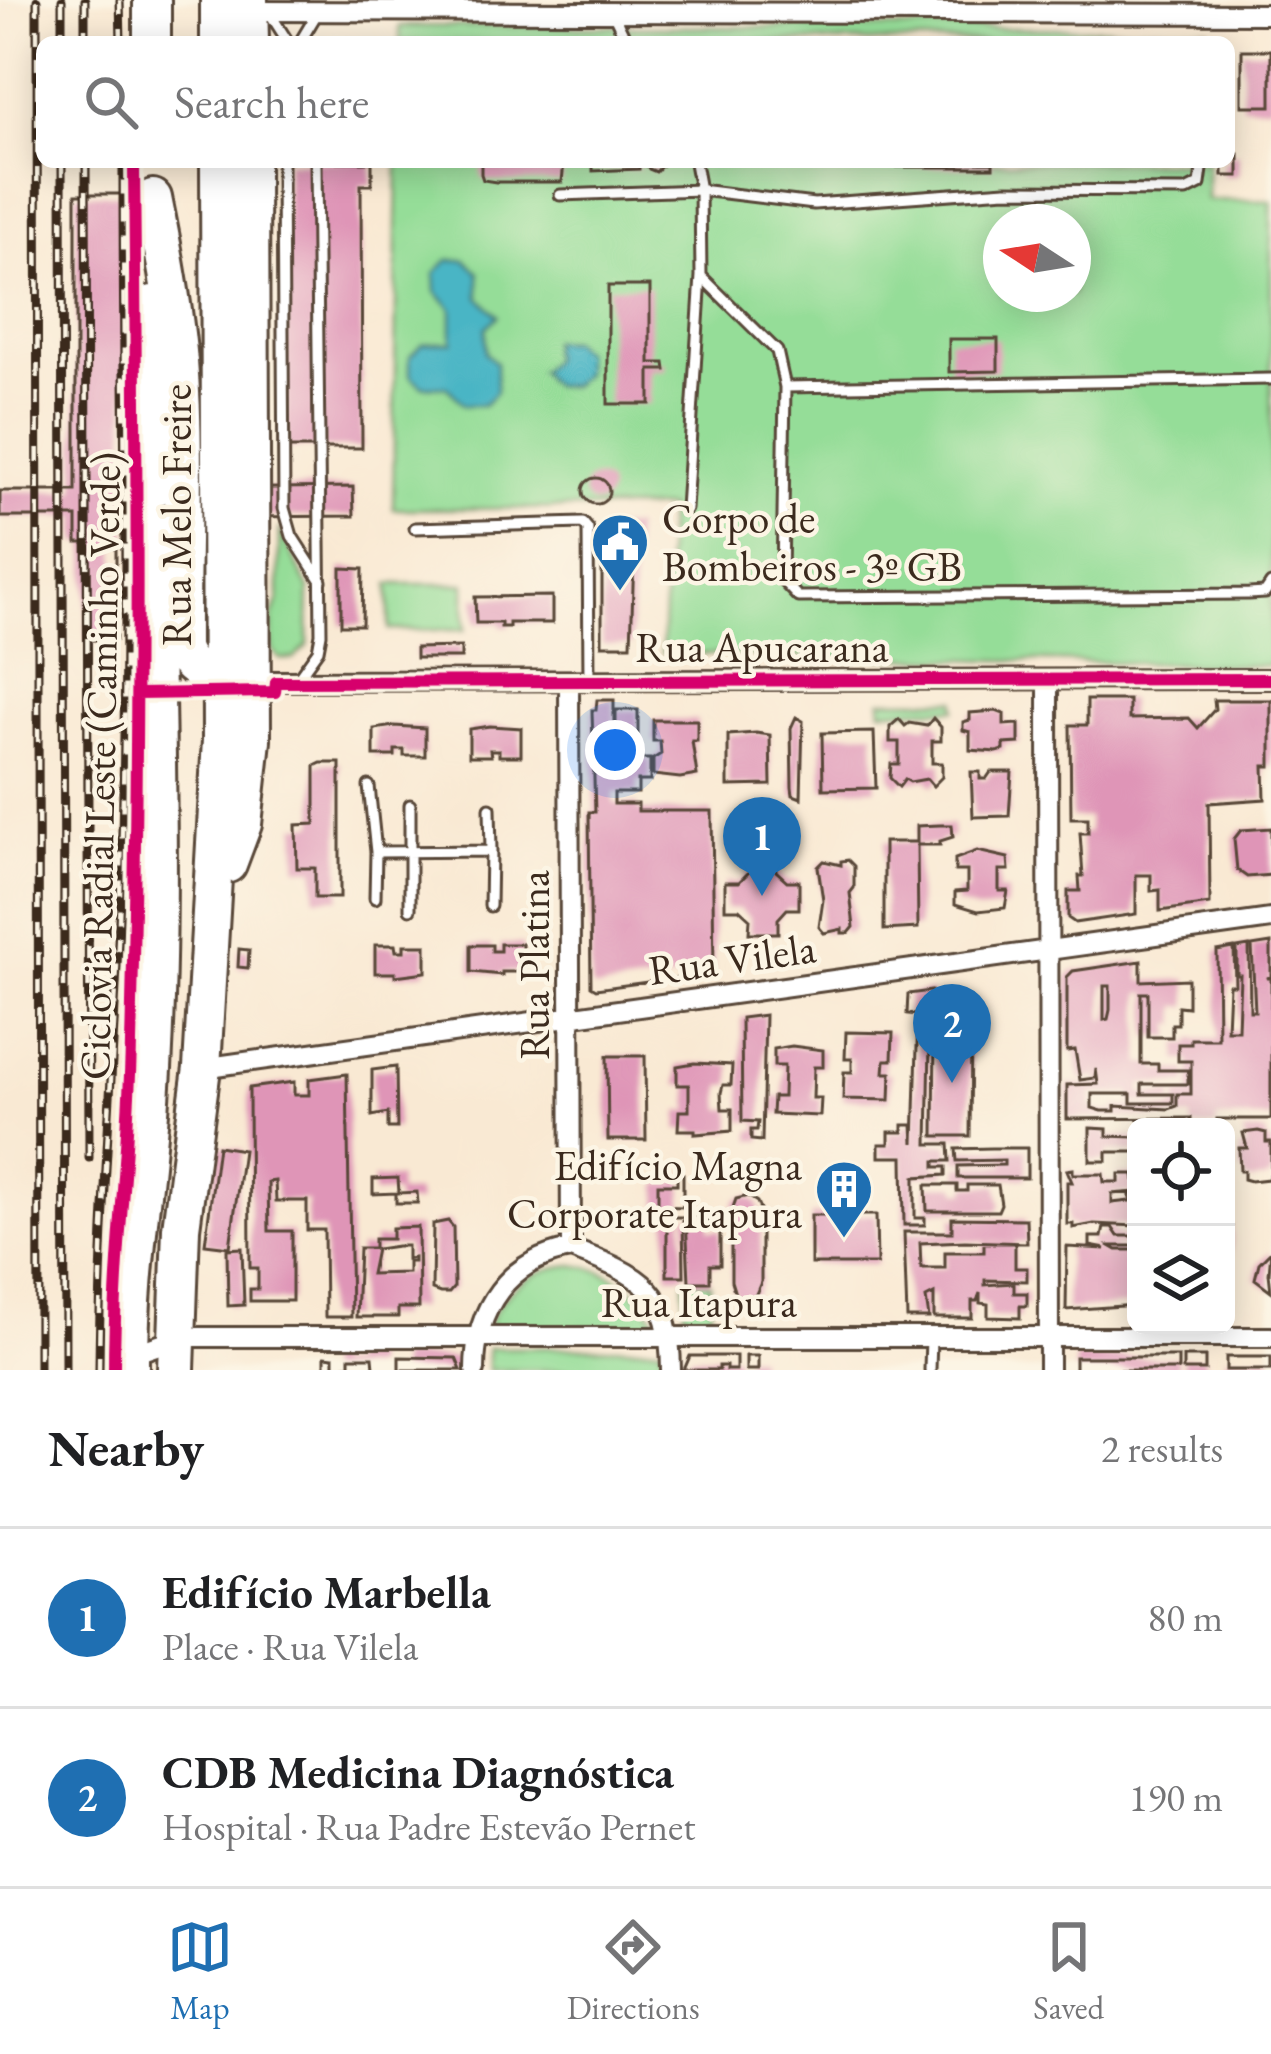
<!DOCTYPE html>
<meta charset="utf-8">
<style>
body{margin:0;font-family:"EB Garamond",serif;background:#f2f2f2;color:#202124}
.controls{position:absolute;right:36px;bottom:36px;display:grid;overflow:hidden;border-radius:18px;box-shadow:0 6px 30px #0003}
.controls button{width:108px;height:108px;display:grid;place-items:center;padding:0;border:0;border-bottom:3px solid #e0e0e0;background:#fff;color:#202124;font:60px sans-serif}
.compass{position:absolute;left:983px;top:204px;width:108px;height:108px;border-radius:50%;background:#fff;box-shadow:0 6px 30px #0003;rotate:282deg}
.you{position:absolute;left:615px;top:750px;width:42px;height:42px;margin:-30px;border:9px solid #fff;border-radius:50%;background:#1a73e8;box-shadow:0 0 0 18px #1a73e833}
.badge{display:grid;place-items:center;width:78px;height:78px;border-radius:50%;background:#1f6fb2;color:#fff;font-size:39px;font-weight:700}
.pin{position:absolute;translate:-50% -99px;filter:drop-shadow(0 3px 6px #0008)}
.pin::after{content:'';position:absolute;top:63px;width:42px;height:36px;background:inherit;clip-path:polygon(0 0,100% 0,50% 100%)}
.list{margin:0;padding:0;list-style:none}
h2{display:flex;justify-content:space-between;align-items:center;height:156px;margin:0;padding:0 48px;font-size:51px}
h2 small{font-size:39px;font-weight:400;color:#757577}
.list li{display:grid;grid-template-columns:78px 1fr auto;gap:36px;align-items:center;box-sizing:border-box;height:180px;padding:0 48px;border-top:3px solid #e0e0e0}
.list b{display:block;font-size:45px;white-space:nowrap}
.list p{margin:0;font-size:39px;white-space:nowrap;color:#757577}
.list em{font-size:39px;font-style:normal;color:#757577}
.icon{flex:none;width:66px;height:66px;fill:none;stroke:currentColor;stroke-width:2;stroke-linecap:round;stroke-linejoin:round}
.map{position:relative;flex:none;width:1271px;height:1370px;overflow:hidden}
.search{position:absolute;background:#fff;box-shadow:0 6px 30px #0003;left:36px;right:36px;top:36px;height:132px;display:flex;align-items:center;gap:30px;box-sizing:border-box;padding:0 42px;border-radius:18px;color:#757577;font-size:45px}
.sheet{height:516px;background:#fff}
nav{display:flex;justify-content:space-around;align-items:center;box-sizing:border-box;height:168px;border-top:3px solid #e0e0e0;background:#fff;font-size:33px;color:#757577}
nav a{display:grid;justify-items:center;gap:6px}
nav .on{color:#1f6fb2}
.map>svg:first-child{display:block}
.green{fill:#95dd98;stroke:#68845b;stroke-width:3;fill-rule:evenodd}
.water{fill:#49b5c5;stroke:#427072;stroke-width:3}
.building{fill:#df95b7;fill-rule:evenodd}
.lines{fill:none;stroke-linecap:round;stroke-linejoin:round}
.lane-casing{stroke:#584739;stroke-width:15}
.street-casing{stroke:#584739;stroke-width:24}
.highway-casing{stroke:#584739;stroke-width:42}
.lane{stroke:#fff;stroke-width:9}
.street{stroke:#fff;stroke-width:18}
.highway{stroke:#fff;stroke-width:36}
.rail-casing{stroke:#3b2a1e;stroke-width:9}
.rail{stroke:#fcf5e5;stroke-width:4.5;stroke-dasharray:14;stroke-linecap:butt}
.cycleway-casing{stroke:#fcf5e5;stroke-width:20}
.cycleway{stroke:#d6006c;stroke-width:12}
.labels{text-anchor:middle;dominant-baseline:central;stroke-width:9;stroke-linejoin:round;paint-order:stroke}
.street-label{font-size:42px;fill:#3b2a1e;stroke:#fcf5e5}
.poi-label{font-size:42px;fill:#3b2a1e;stroke:#fcf5e5;text-anchor:start}
</style>
<div class="map">
<svg width="1271" height="1370" viewBox="0 0 1271 1370">
<rect width="100%" height="100%" fill="#fcf5e5"/>
<filter id="ink" filterUnits="userSpaceOnUse"><feTurbulence type="fractalNoise" baseFrequency=".00833" numOctaves="2"/><feDisplacementMap in="SourceGraphic" scale="24" xChannelSelector="R" yChannelSelector="G"/><feConvolveMatrix kernelMatrix="1 2 1 2 8 2 1 2 1" color-interpolation-filters="sRGB"/></filter>
<filter id="wash" filterUnits="userSpaceOnUse"><feTurbulence type="fractalNoise" baseFrequency=".004" numOctaves="4" result="noise"/><feDisplacementMap in="SourceGraphic" scale="48" xChannelSelector="R" yChannelSelector="G"/><feGaussianBlur stdDeviation="2.7" result="paint"/><feColorMatrix in="noise" values="0 0 0 0 0 0 0 0 0 0 0 0 0 0 0 0 0 1.4 0 .05"/><feComposite in="paint" operator="in"/></filter>
<g filter="url(#wash)">
<rect width="100%" height="100%" fill="#f9e9d3"/>
<!-- green -->
<path class="green" d="M400,26l808,3v13h-808z
M398,162h809v38l64,1v465l-609,-13 6,-145 -275,1zM1001,222h72v72h-72z
M279,528l30,61 -1,56 -14,14h-14l-8,-9v-31l7,-21z
M389,584h76v46h-76z
M881,700h74v9l-74,1z
M573,1265c41,5 68,25 86,62l-171,1c12,-39 46,-60 85,-63z
M684,1282h26l1,36h-20l-7,-4z
M662,1347v23h-174v-22z"/>
<!-- water -->
<path class="water" d="M448,260h17l14,13v24l19,19 -12,12v25l10,10v29l-12,13h-20l-17,-18 -25,-1 -12,-11v-19l12,-12 30,-2v-34l-16,-16 -1,-19z
M551,341h20l13,13v19l-13,13h-18l-14,-14 12,-12z"/>
<g id="blocks">
<!-- building -->
<path class="building" d="M1242,50h29v56h-29z
M1229,154h10v22h-16v-14h6z
M286,162h86v23h-11l1,263h-75z
M564,162l-2,20h-66l-13,-2 -2,-6v-11l6,-1z
M593,162h46v7l-46,2z
M645,162h20l-9,10 -7,-3z
M874,162h119v5h-119z
M76,194h49l1,296 227,-3 1,29 -228,2v25h-10v97h-30v-97h-9v-26h-77v-26h76z
M608,286h42v77h15l1,7h-16v34h-42z
M949,339h49v32l-49,1z
M583 491a13 13 0 1 1 26 0a13 13 0 1 1-26 0Z
M602,527h33l-4,118h-29z
M341,568l22,1 -1,56h-21z
M552,596v27h-43v4h-8v-4h-25l-1,-26z
M461,647v11h-45v-10z
M597,700h17v51h24v8h12v22h-12v12h-24v11h24v7h74l2,162 -118,16 -5,-3 -2,-174h6l-3,-102h4z
M1087,700h42v19l60,-1 9,10 17,-19 -1,-9h57v66h-7l1,33 -56,4 1,101 -50,7v-21l-9,1v-16h-15v39l-61,9 -7,-5v-27h12l-1,-15h4l-3,-43h8v-15h-17l-1,-93h17z
M616,710h22v39h-22z
M996,711l8,3v11l15,-1v19l-15,1v6l-7,2 -27,-2v-18l-7,-2v-8l7,-2v-7z
M796,717l7,4 -2,77 -8,-3 -1,-8 -1,-59z
M933,718l8,9v14h-9v22h10v14l-9,9 -6,-7 -17,3 -5,-3 -6,8 -9,-9 1,-14h8v-22h-9v-15l9,-8 6,7 4,-3 18,3z
M653,720h44v21h-5l5,34 -17,3 -27,-3v-16l8,-5 -1,-13h-7z
M394,726l31,2v28h-21v-6h-9v6h-21v-27z
M490,726l31,2v28h-22v-6h-9l1,6h-22v-27z
M874,732l2,56 -53,1 -1,-56z
M756,733l14,2 1,50 -43,1v-51z
M321,763h19v135h-25v-30h-18l-1,-43 19,-1v-58z
M971,772h9v7h6l5,-7h21l-3,44 -36,1z
M940,825h12l1,12 -13,4v4h-23l1,83 -34,2v-88h33v-16z
M1271,828v47l-24,2 -10,-7 -3,-31 7,-9z
M977,851l31,7 1,12h-10v21h9l-3,17 -27,3 -23,-7v-12l12,-1v-20h-12v-12z
M748,857h27l1,14 11,10h12v28h-12l-9,10v14h-29l1,-14 -11,-10h-14v-27h14l10,-10z
M848,860l6,6v22l-4,5 4,34 -5,6h-7v-4l-18,4 -5,-6 4,-27 -5,-33 6,-6 17,4v-4z
M1271,943v33l-4,2h4v141h-54v8h-26v-9l-124,1v-34l31,-1 -2,-15 -1,9 -15,2 -5,-30 -8,1v-74l6,-6 68,-10v20l47,-2v28l-10,-1v18h-6v13h-24v-44h-7v71h17v6h30v14h-46v10h31v9h-42v-9h-39v14l10,3h13v-5l54,3 8,-3v-12h14v-33h-13v-17h13v-5h27l-1,-88 17,-3 1,37h-6l-2,45h11l2,-55h-3v-27l12,-2 1,65h5l-3,-65zM1104,986h6v24l-2,9 -4,1z
M500,944h22v28h-20v3l-31,-3v-27h21v6h8z
M375,945h20l1,6h8v-6h22v27l-31,4v-3h-20z
M239,949l10,1 -1,18 -10,-1z
M931,991l-3,153h21l1,17h-15v6h11v8l-31,2v41h10v7h-21l-1,-68h-24v-13h10v-12h14v-7h10l1,18 4,-128 -11,-1 1,-20z
M765,1015l-3,126 -11,-1v-10h6l1,-8 -16,-1 -1,-103z
M935,1030h36l-1,106h-36z
M846,1032l47,1 -1,27h-7l-1,13h7l-1,27 -47,-1 1,-27h8v-13h-7z
M792,1046l31,4v17h-9l-1,31h8l-1,18 -48,-2 1,-17h10v-3l1,-28h-10v-17z
M607,1056h38l1,84h-38z
M694,1063l38,2 -1,20h-8l-2,8 1,16h10v22l-37,3v-4h-17l1,-19h10v-26h-12v-19z
M396,1067l1,61h-9v-15l-16,3v-46z
M347,1074l4,243h-26l-1,-87h-17v-29h-31l-1,-20 -7,1 1,49h23v70h-42v-12h8v-21h-8l-1,-180 45,-6v13h15v-16z
M1090,1128l17,1v7l29,1v15h-29v9h-17z
M1258,1131l8,2v9h5v31l-3,6 -17,2 -7,-2v-8h-4l-1,-23h8l-4,-15z
M218,1146l25,4 -13,97 -25,-3z
M991,1148h36v30h-69v-12l46,-1v-5l-47,1 -1,-12z
M1073,1169v5h30l1,8h15v-8h15l2,18 -24,2v9l18,-2v-7h6v32l-42,-2 -21,4v-4h-6v-42h5l-5,-12z
M683,1174v33l-25,-1v-22h19v-9z
M398,1178l1,15 18,-1 1,11h-22v-10l-23,1v-15z
M926,1185h31v6h10v-6h31l3,19 -3,7h-71z
M748,1196l9,6 4,10v70l-5,12 -11,5 -10,-5 -4,-13v-68l5,-14z
M811,1215h65l1,49h-66z
M686,1216h13v5h11l-1,9h11v35h-10v17h-21z
M667,1217h16l1,59h-17z
M952,1218l74,1 1,24 -62,-2 -45,2 1,25h24v-16h39v-9h31v25h12v13l-42,-1v5l29,-2v10h13v13h-7v12l-32,-1v-13l-8,-1v-10l-3,8h-5v17h-38v-24l-8,4 3,20h-22l-3,-86h48z
M448,1221l5,6 1,60 -5,6h-9l-8,-3 1,-66z
M418,1227l1,81h-21v9h-42l3,-69h15v-9h18v-11zM397,1246h10v13l7,-1v4h-6v11l-37,1 5,-25z
M1104,1227h8l6,9h18v10h-26l7,4h18l1,55 -70,5 1,-63 39,2 -16,-3v-9h12z
M1226,1227h6v24l-6,-1z
M242,1248l2,57 -16,1 -1,-57z
M1271,1251l-2,22 2,18 -16,-12 4,-16z
M325,1356l9,1v9l16,-1v-8h23l1,10 -49,3z
M690,1356h46v14h-10v-4h-7v4h-35z
M746,1356h12v14h-12z
M399,1357l57,1 5,12h-62z
M1075,1357h103v13h-103z
M1183,1357h22v13h-22z
M1226,1357h45v13h-45z"/>
</g>
</g>
<g filter="url(#ink)">
<use href="#blocks" fill-opacity="0" stroke="#584739" stroke-width="3"/>
<g class="lines">
<!-- lane casing -->
<g class="lane-casing">
<path id="lane" d="M269,12l19,30
M614,15l13,27
M300,42l18,-30
M282,162l2,346 8,28 29,45
M695,163l5,27 114,14 192,-14 180,1 14,-7 3,-22
M560,195l140,-5 1,86 -15,233
M701,276l76,75 8,36 -3,193 16,17 451,-3 16,-1 6,-9
M785,387l486,-8
M415,528l168,-5 5,6 1,152
M298,678l20,-28 3,-16 -5,-472
M369,786l7,66 115,-1 -1,55
M490,808l1,43
M375,898l1,-46
M410,909v-104
M930,1370l1,-32"/>
</g>
<!-- street casing -->
<g class="street-casing">
<path id="street" d="M250,11l1021,3
M253,681l1018,-2
M569,681l2,568
M1048,681l1,689
M202,1068l1069,-149
M130,1355l52,-18h1089
M475,1370c0,-61 33,-110 96,-121 73,27 99,40 100,121"/>
</g>
<!-- highway casing -->
<g class="highway-casing">
<path id="highway" d="M152,0v42
M219,0v42
M249,0l1,42
M153,198c11,54 21,108 26,164 8,95 1,191 2,286 9,29 36,29 63,32
M153,304v184
M228,864l15,-40 9,-84 -2,-578
M130,1370c-1,-101 18,-201 23,-301 10,-182 2,-367 0,-549
M176,1370l5,-142 21,-160 19,-328 -2,-578"/>
</g>
<!-- lane -->
<use href="#lane" class="lane"/>
<!-- street -->
<use href="#street" class="street"/>
<!-- highway -->
<use href="#highway" class="highway"/>
<!-- rail casing -->
<g class="rail-casing">
<path id="rail" d="M37,0l2,1370
M62,0v42
M85,0v42
M120,0l1,42
M62,162l3,1208
M86,162l3,996
M99,1370c1,-143 13,-284 19,-427 12,-259 5,-521 5,-781"/>
</g>
<!-- rail -->
<use href="#rail" class="rail"/>
<!-- cycleway casing -->
<g class="cycleway-casing">
<path id="cycleway" d="M137,694l138,-2 1,-10 995,-3
M114,1370c0,-109 15,-218 17,-327 8,-293 6,-587 3,-881"/>
</g>
<!-- cycleway -->
<use href="#cycleway" class="cycleway"/>
</g>
</g>
<!-- icons -->
<defs>
<g id="civic-pin" transform="scale(3)"><path d="M0 17L-7.5 6A9.5 9.5 0 1 1 7.5 6Z" fill="#1f6fb2" stroke="#fcf5e5"/><path d="M-.6-6.5H3V-4.5H.6V-3L4-1V1h2V6H-6V1h2V-1L-.6-3ZM-1.2 2.5V6h2.4V2.5Z" fill="#fff"/></g>
<g id="building-pin" transform="scale(3)"><path d="M0 17L-7.5 6A9.5 9.5 0 1 1 7.5 6Z" fill="#1f6fb2" stroke="#fcf5e5"/><path d="M-4-6H4V6H1V3H-1V6H-4ZM-2.5-4.3h1.7v1.8h-1.7ZM.8-4.3h1.7v1.8H.8ZM-2.5-1h1.7V.8h-1.7ZM.8-1h1.7V.8H.8Z" fill="#fff"/></g>
</defs>
<g fill-rule="evenodd">
<use href="#civic-pin" x="620" y="542"/>
<use href="#building-pin" x="844" y="1189"/>
</g>
<g class="labels">
<!-- street labels -->
<g class="street-label">
<text transform="translate(176 515) rotate(-90)">Rua Melo Freire</text>
<text x="762" y="647">Rua Apucarana</text>
<text transform="translate(100 766) rotate(-89)">Ciclovia Radial Leste (Caminho Verde)</text>
<text transform="translate(732 959) rotate(-8)">Rua Vilela</text>
<text transform="translate(534 965) rotate(-90)">Rua Platina</text>
<text x="699" y="1302">Rua Itapura</text>
</g>
<!-- poi labels -->
<g class="poi-label">
<text x="662" y="518">Corpo de<tspan x="662" dy="48">Bombeiros - 3º GB</tspan></text>
<text x="802" y="1165" text-anchor="end">Edifício Magna<tspan x="802" dy="48">Corporate Itapura</tspan></text>
</g>
</g>
</svg>
<div class="controls">
<button><svg class="icon" aria-label="locate" viewBox="0 0 24 24"><circle cx="12" cy="12" r="6"/><path d="M12 2v4M12 18v4M2 12h4M18 12h4"/></svg></button>
<button><svg class="icon" aria-label="layers" viewBox="0 0 24 24"><path d="M12 4l9 5-9 5-9-5zM3 14l9 5 9-5"/></svg></button>
</div>
<svg class="compass" viewBox="-18 -18 36 36"><path d="M0-13l5 13h-10z" fill="#e53935"/><path d="M0 13l5-13h-10z" fill="#757577"/></svg>
<div class="you"></div>
<div class="pin badge" style="left:762px;top:896px">1</div>
<div class="pin badge" style="left:952px;top:1083px">2</div>
<div class="search"><svg class="icon" aria-label="search" viewBox="0 0 24 24"><circle cx="10" cy="10" r="6"/><path d="M15 15l6 6"/></svg>Search here</div>
</div>
<section class="sheet">
<h2>Nearby<small>2 results</small></h2>
<ul class="list">
<li><span class="badge">1</span><div><b>Edifício Marbella</b><p>Place · Rua Vilela</p></div><em>80 m</em></li>
<li><span class="badge">2</span><div><b>CDB Medicina Diagnóstica</b><p>Hospital · Rua Padre Estevão Pernet</p></div><em>190 m</em></li>
</ul>
</section>
<nav>
<a class="on"><svg class="icon" aria-label="map" viewBox="0 0 24 24"><path d="M3 6l6-2 6 2 6-2v14l-6 2-6-2-6 2zM9 4v14M15 6v14"/></svg>Map</a>
<a><svg class="icon" aria-label="directions" viewBox="0 0 24 24"><path d="M12 3l9 9-9 9-9-9zM9 14v-3h6M13 9l2 2-2 2"/></svg>Directions</a>
<a><svg class="icon" aria-label="saved" viewBox="0 0 24 24"><path d="M7 4h10v16l-5-4-5 4z"/></svg>Saved</a>
</nav>
